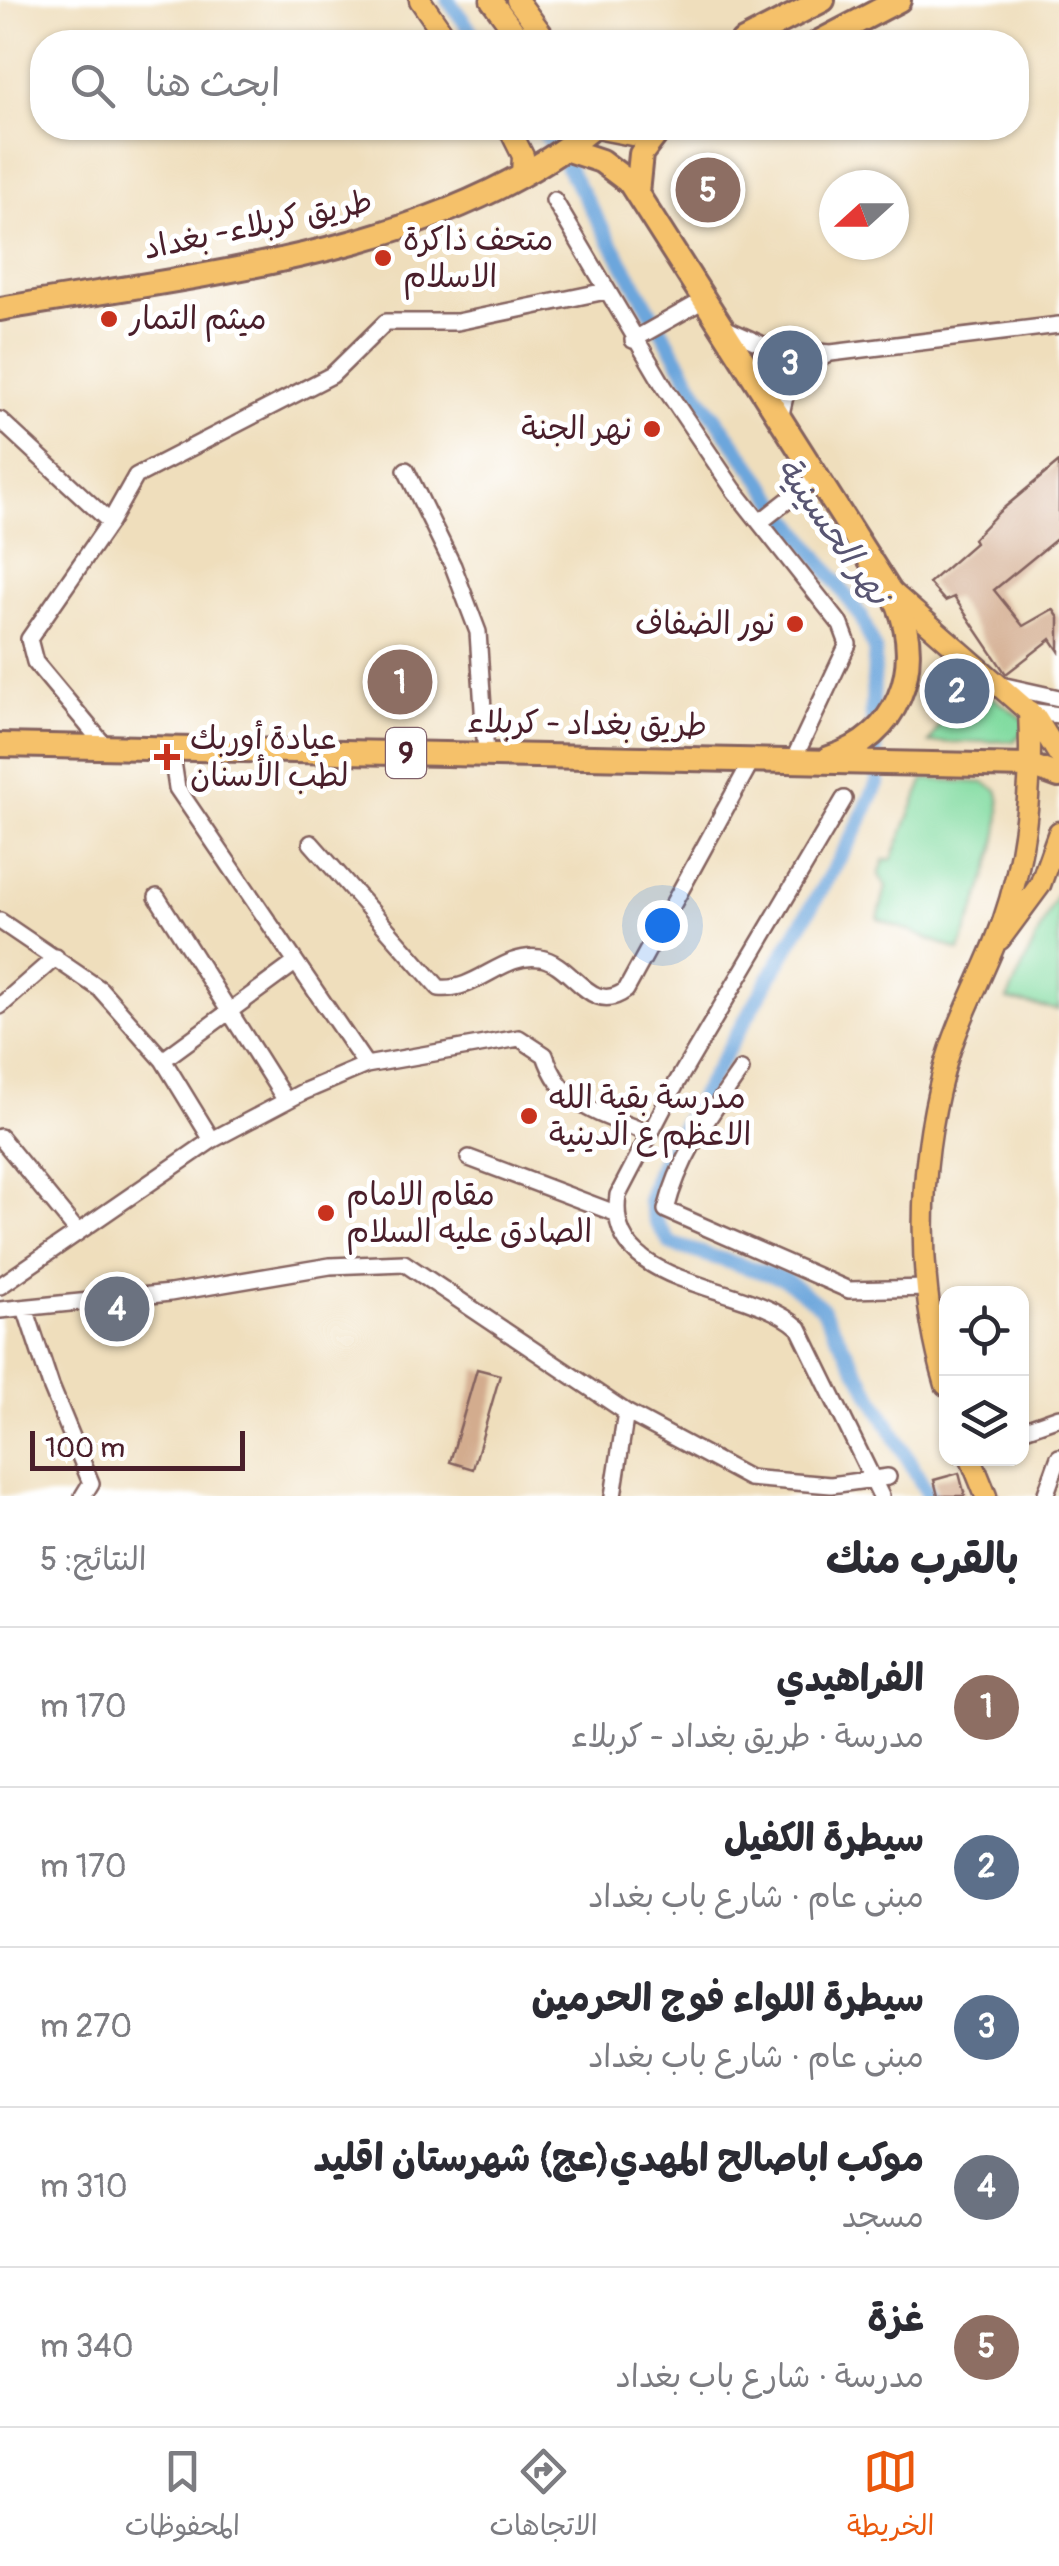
<!DOCTYPE html>
<html lang="ar">
<meta charset="utf-8">
<style>
body{margin:0;font-family:Pangolin,"Playpen Sans Arabic",sans-serif;background:#f7f7f7;color:#2b2b33;direction:rtl}
.controls{position:absolute;right:30px;bottom:30px;display:grid;overflow:hidden;border-radius:20px;box-shadow:0 2px 8px #0004}
.controls button{width:90px;height:90px;display:grid;place-items:center;padding:0;border:0;border-bottom:2px solid #e1e1e2;background:#fff;color:#2b2b33;font:50px sans-serif}
.compass{position:absolute;left:819px;top:170px;width:90px;height:90px;border-radius:50%;background:#fff;box-shadow:0 2px 8px #0004;rotate:249deg}
.scale{position:absolute;left:30px;bottom:25px;width:215px;box-sizing:border-box;padding-left:10px;border:5px solid #4a1f2b;border-top:0;font-size:28px;line-height:35px;white-space:nowrap;color:#4a1f2b;-webkit-text-stroke:8px #fff;paint-order:stroke}
.you{position:absolute;left:662px;top:925px;width:35px;height:35px;margin:-25px;border:8px solid #fff;border-radius:50%;background:#1a73e8;box-shadow:0 0 0 15px #1a73e833}
.badge{display:grid;place-items:center;width:65px;height:65px;border-radius:50%;background:#ea580c;color:#fff;font-size:32px;font-weight:700}
.pin{position:absolute;translate:-50% -50%;border:5px solid #fff;box-shadow:0 2px 10px #0006}
.list{margin:0;padding:0;list-style:none}
h2{display:flex;justify-content:space-between;align-items:center;height:130px;margin:0;padding:0 40px;font-size:42px}
h2 small{font-size:32px;font-weight:400;color:#7c7c81}
.list li{display:grid;grid-template-columns:65px 1fr auto;gap:30px;align-items:center;box-sizing:border-box;height:160px;padding:0 40px;border-top:2px solid #e1e1e2}
.list b{display:block;font-size:38px;white-space:nowrap}
.list p{margin:0;font-size:32px;white-space:nowrap;color:#7c7c81}
.list em{font-size:32px;font-style:normal;color:#7c7c81}
.icon{flex:none;width:55px;height:55px;fill:none;stroke:currentColor;stroke-width:2;stroke-linecap:round;stroke-linejoin:round}
.map{position:relative;flex:none;width:1059px;height:1496px;overflow:hidden;direction:ltr}
.search{position:absolute;background:#fff;box-shadow:0 2px 8px #0004;left:30px;right:30px;top:30px;height:110px;display:flex;align-items:center;gap:25px;box-sizing:border-box;padding:0 35px;border-radius:40px;color:#7c7c81;font-size:38px}
.sheet{height:930px;background:#fff}
nav{display:flex;justify-content:space-around;align-items:center;box-sizing:border-box;height:140px;border-top:2px solid #e1e1e2;background:#fff;font-size:28px;color:#7c7c81}
nav a{display:grid;justify-items:center;gap:5px}
nav .on{color:#ea580c}
.map>svg:first-child{display:block}
.green{fill:#81dba0;stroke:#667d66;stroke-width:2.5}
.lines{fill:none;stroke-linecap:round;stroke-linejoin:round}
.canal{stroke:#6ca6dc;stroke-width:15}
.building{fill:#d3ac8e}
.minor-casing{stroke:#84625e;stroke-width:20}
.major-casing{stroke:#84625e;stroke-width:25}
.highway-casing{stroke:#84625e;stroke-width:28}
.minor{stroke:#fff;stroke-width:15}
.major{stroke:#f5c16b;stroke-width:20}
.highway{stroke:#f5c16b;stroke-width:22}
.poi-dot{fill:#c8321e;stroke:#fff;stroke-width:4}
.labels{text-anchor:middle;dominant-baseline:central;stroke-width:10;stroke-linejoin:round;paint-order:stroke}
.shield{fill:#fff;stroke:#80626b;stroke-width:2.5}
.shield-label{font-size:30px;font-weight:bold;fill:#4a1f2b}
.street-label{font-size:32px;fill:#4a1f2b;stroke:#fff}
.poi-label{font-size:32px;fill:#4a1f2b;stroke:#fff;text-anchor:start}
.water-label{font-size:35px;font-style:italic;fill:#585572;stroke:#fff}
</style>
<div class="map">
<svg width="1059" height="1496" viewBox="0 0 1059 1496">
<rect width="100%" height="100%" fill="#fff"/>
<filter id="ink" filterUnits="userSpaceOnUse"><feTurbulence type="fractalNoise" baseFrequency=".01" numOctaves="2"/><feDisplacementMap in="SourceGraphic" scale="20" xChannelSelector="R" yChannelSelector="G"/><feConvolveMatrix kernelMatrix="1 2 1 2 8 2 1 2 1" color-interpolation-filters="sRGB"/></filter>
<filter id="wash" filterUnits="userSpaceOnUse"><feTurbulence type="fractalNoise" baseFrequency=".0048" numOctaves="4" result="noise"/><feDisplacementMap in="SourceGraphic" scale="40" xChannelSelector="R" yChannelSelector="G"/><feGaussianBlur stdDeviation="2.25" result="paint"/><feColorMatrix in="noise" values="0 0 0 0 0 0 0 0 0 0 0 0 0 0 0 0 0 1.4 0 .05"/><feComposite in="paint" operator="in"/></filter>
<g filter="url(#wash)">
<rect width="100%" height="100%" fill="#efdebc"/>
<!-- green -->
<path class="green" d="M954,662l24,25 47,33 -2,12 -9,9 -85,2c17,-28 28,-48 25,-81z
M924,779l60,4 13,7c14,41 -24,119 -37,161l-82,-32 8,-32 -7,-12 5,-15 8,-1z
M1059,890v120l-52,-10z"/>
<g class="lines">
<!-- canal -->
<path class="canal" d="M448,0l31,42
M540,128l10,14
M566,165l134,232 161,219 14,35 -3,61 6,70 -23,50 -198,339 -8,30 7,21 15,22 114,35 36,28 108,189"/>
</g>
<g id="blocks">
<!-- building -->
<path class="building" d="M1059,462v75l-65,53 29,36 30,-17 6,9v33l-8,-12 -45,35 -52,-77 -9,4 -16,-18 46,-40 -2,-4 26,-27z
M477,1369l23,6 -27,94 -23,-7z
M959,1473l6,23h-27l-4,-16z"/>
</g>
</g>
<g filter="url(#ink)">
<use href="#blocks" fill-opacity="0" stroke="#84625e" stroke-width="2.5"/>
<g class="lines">
<!-- minor casing -->
<g class="minor-casing">
<path id="minor" d="M554,200l111,188 69,102 107,135 7,19 -55,117
M727,329l43,19 61,5 228,-28
M633,340l69,-39
M0,420l110,102 -81,117 6,23 70,84
M781,421c1,-32 16,-54 46,-66
M406,470l47,96 25,66 8,123
M110,522l26,-46 196,-101 54,-53h71l149,-31
M760,522l55,-43
M1005,686l54,12
M1029,711l30,4
M171,748l6,40 189,277
M844,799l-167,283 -59,113c-14,96 129,85 181,133l82,168
M311,843l128,145c38,4 64,-36 101,-30 33,5 50,59 86,32l126,-230
M157,897l129,204
M0,921l100,68 63,71 49,80
M0,1006l56,-49
M163,1060l132,-97
M741,1070c-31,45 -62,87 -75,140l183,80 78,-2
M0,1137l77,94
M469,1158l146,55
M0,1286l212,-146 91,-48 63,-27 153,-27 26,17c18,54 56,58 105,79
M25,1308l26,78 40,97 -8,13
M0,1310l170,-17 160,-27 74,-3 222,149 123,66 82,7 57,-8
M1022,1430l37,-13
M613,1496l13,-84
M1045,1496l14,-39"/>
</g>
<!-- major casing -->
<g class="major-casing">
<path id="major" d="M420,0l29,42
M491,0l31,42
M517,0l31,42
M509,128l14,28 -1,19
M596,128l36,7 22,-4
M892,592l144,126 23,37
M1000,939l40,-54 19,-53
M946,1385c-30,-101 -29,-213 -2,-315 12,-45 34,-85 51,-127 30,-73 38,-154 34,-232
M971,1459l15,37"/>
</g>
<!-- highway casing -->
<g class="highway-casing">
<path id="highway" d="M742,42l81,-42
M819,42l80,-42
M565,149l36,12 29,22 268,421c26,64 0,133 -69,154
M637,193l4,-39 20,-26
M0,309c192,-34 436,-54 592,-181
M0,745l1031,21 28,10"/>
</g>
<!-- minor -->
<use href="#minor" class="minor"/>
<!-- major -->
<use href="#major" class="major"/>
<!-- highway -->
<use href="#highway" class="highway"/>
</g>
</g>
<!-- markers -->
<g class="poi-dot">
<circle cx="383" cy="258" r="10"/>
<circle cx="109" cy="319" r="10"/>
<circle cx="652" cy="429" r="10"/>
<circle cx="795" cy="624" r="10"/>
<path d="M162 742h10v10h10v10h-10v10h-10v-10h-10v-10h10z"/>
<circle cx="529" cy="1116" r="10"/>
<circle cx="326" cy="1213" r="10"/>
</g>
<g class="labels">
<!-- shield labels -->
<rect class="shield" x="386" y="728" width="40" height="50" rx="8"/>
<g class="shield-label">
<text x="406" y="753">9</text>
</g>
<!-- street labels -->
<g class="street-label">
<text transform="translate(258 225) rotate(-12)">طريق كربلاء- بغداد</text>
<text transform="translate(587 724) rotate(1)">طريق بغداد - كربلاء</text>
</g>
<!-- poi labels -->
<g class="poi-label">
<text x="403" y="240">متحف ذاكرة<tspan x="403" dy="37">الاسلام</tspan></text>
<text x="129" y="319">ميثم التمار</text>
<text x="632" y="429" text-anchor="end">نهر الجنة</text>
<text x="775" y="624" text-anchor="end">نور الضفاف</text>
<text x="190" y="739">عيادة أوربك<tspan x="190" dy="37">لطب الأسنان</tspan></text>
<text x="549" y="1098">مدرسة بقية الله<tspan x="549" dy="37">الاعظم ع الدينية</tspan></text>
<text x="346" y="1195">مقام الامام<tspan x="346" dy="37">الصادق عليه السلام</tspan></text>
</g>
<!-- water labels -->
<g class="water-label">
<text transform="translate(833 531) rotate(55)">نهر الحسينية</text>
</g>
</g>
</svg>
<div class="controls">
<button><svg class="icon" aria-label="locate" viewBox="0 0 24 24"><circle cx="12" cy="12" r="6"/><path d="M12 2v4M12 18v4M2 12h4M18 12h4"/></svg></button>
<button><svg class="icon" aria-label="layers" viewBox="0 0 24 24"><path d="M12 4l9 5-9 5-9-5zM3 14l9 5 9-5"/></svg></button>
</div>
<svg class="compass" viewBox="-18 -18 36 36"><path d="M0-13l5 13h-10z" fill="#e53935"/><path d="M0 13l5-13h-10z" fill="#7c7c81"/></svg>
<div class="scale">100 m</div>
<div class="you"></div>
<div class="pin badge" style="left:400px;top:682px;background:#8d6e63">1</div>
<div class="pin badge" style="left:957px;top:691px;background:#5c6f8a">2</div>
<div class="pin badge" style="left:790px;top:363px;background:#5c6f8a">3</div>
<div class="pin badge" style="left:117px;top:1309px;background:#6b7280">4</div>
<div class="pin badge" style="left:708px;top:190px;background:#8d6e63">5</div>
<div class="search"><svg class="icon" aria-label="search" viewBox="0 0 24 24"><circle cx="10" cy="10" r="6"/><path d="M15 15l6 6"/></svg>ابحث هنا</div>
</div>
<section class="sheet">
<h2>بالقرب منك<small>النتائج: 5</small></h2>
<ul class="list">
<li><span class="badge" style="background:#8d6e63">1</span><div><b>الفراهيدي</b><p>مدرسة · طريق بغداد - كربلاء</p></div><em>170 m</em></li>
<li><span class="badge" style="background:#5c6f8a">2</span><div><b>سيطرة الكفيل</b><p>مبنى عام · شارع باب بغداد</p></div><em>170 m</em></li>
<li><span class="badge" style="background:#5c6f8a">3</span><div><b>سيطرة اللواء فوج الحرمين</b><p>مبنى عام · شارع باب بغداد</p></div><em>270 m</em></li>
<li><span class="badge" style="background:#6b7280">4</span><div><b>موكب اباصالح المهدي(عج) شهرستان اقليد</b><p>مسجد</p></div><em>310 m</em></li>
<li><span class="badge" style="background:#8d6e63">5</span><div><b>غزة</b><p>مدرسة · شارع باب بغداد</p></div><em>340 m</em></li>
</ul>
</section>
<nav>
<a class="on"><svg class="icon" aria-label="map" viewBox="0 0 24 24"><path d="M3 6l6-2 6 2 6-2v14l-6 2-6-2-6 2zM9 4v14M15 6v14"/></svg>الخريطة</a>
<a><svg class="icon" aria-label="directions" viewBox="0 0 24 24"><path d="M12 3l9 9-9 9-9-9zM9 14v-3h6M13 9l2 2-2 2"/></svg>الاتجاهات</a>
<a><svg class="icon" aria-label="saved" viewBox="0 0 24 24"><path d="M7 4h10v16l-5-4-5 4z"/></svg>المحفوظات</a>
</nav>
